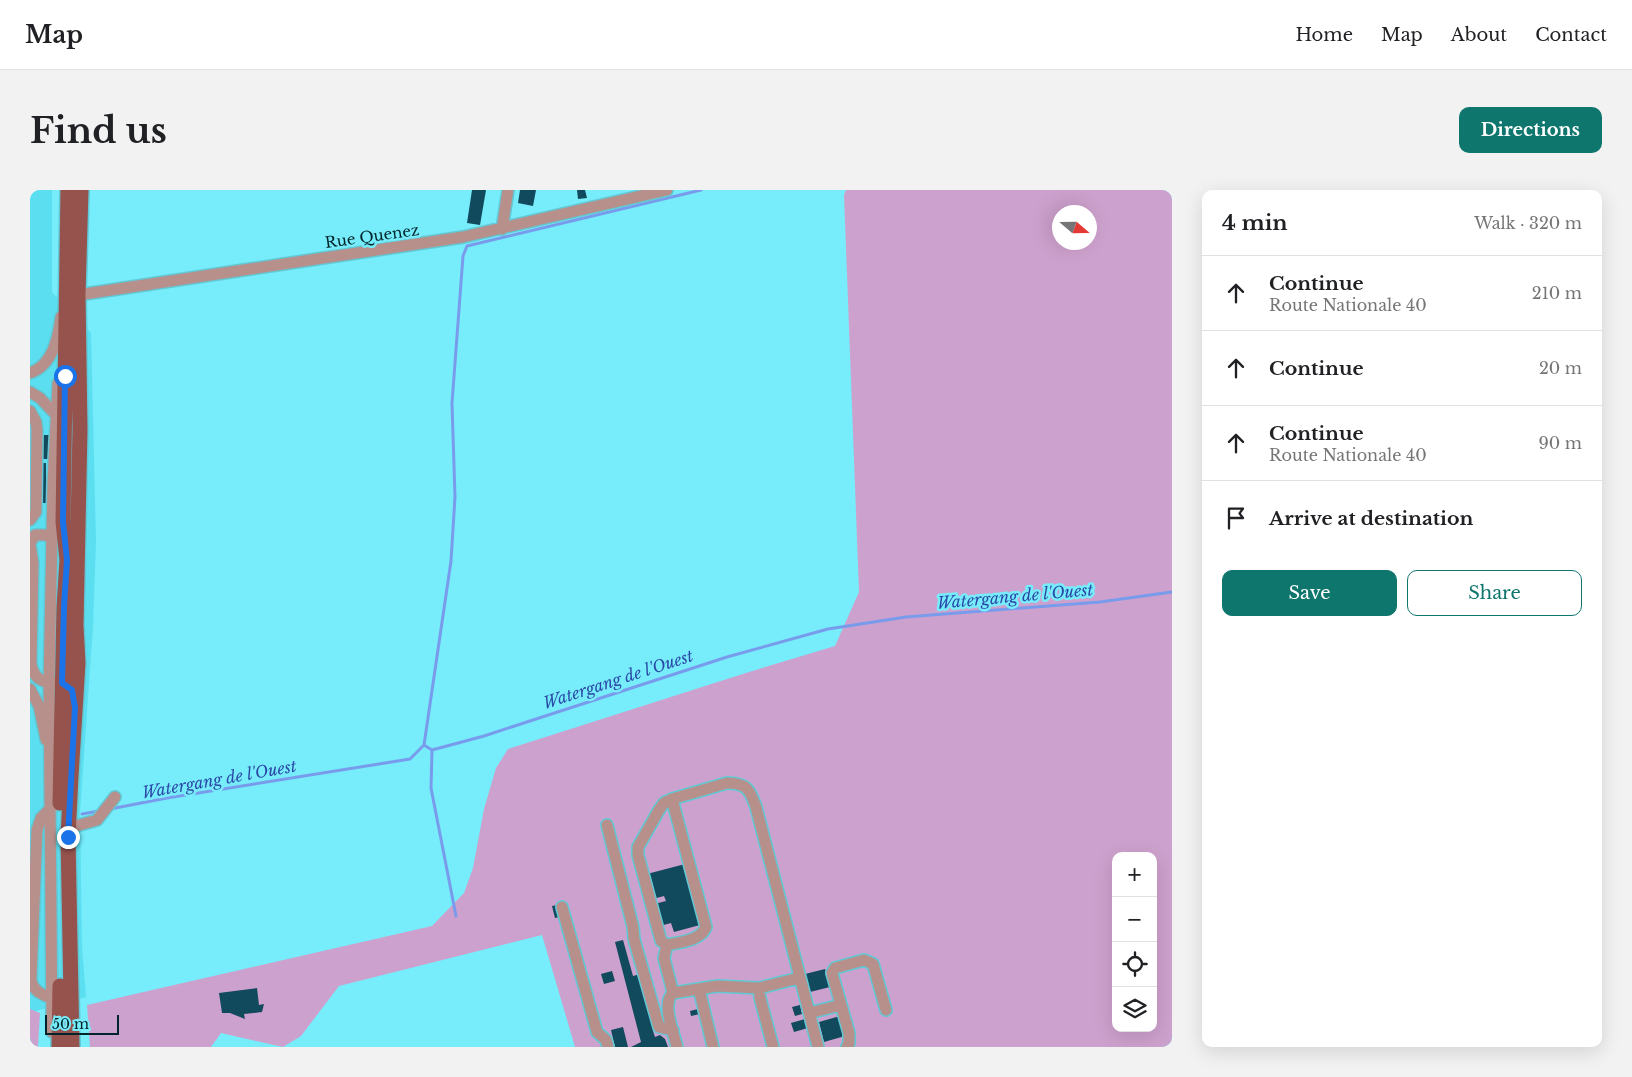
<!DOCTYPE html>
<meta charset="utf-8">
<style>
body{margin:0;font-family:"Libre Baskerville",serif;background:#f2f2f2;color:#202124}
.controls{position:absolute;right:15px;bottom:15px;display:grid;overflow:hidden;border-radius:10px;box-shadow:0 5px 20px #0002}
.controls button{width:45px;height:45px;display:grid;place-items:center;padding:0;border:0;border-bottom:1px solid #e0e0e0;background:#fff;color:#202124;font:25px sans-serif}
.compass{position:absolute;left:1022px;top:15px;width:45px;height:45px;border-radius:50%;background:#fff;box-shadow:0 5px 20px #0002;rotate:110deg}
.scale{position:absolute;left:15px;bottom:12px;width:74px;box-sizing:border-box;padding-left:5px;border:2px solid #002429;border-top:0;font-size:14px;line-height:18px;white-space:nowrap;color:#002429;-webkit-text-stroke:4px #77ecfb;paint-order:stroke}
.stop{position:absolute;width:15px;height:15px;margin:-11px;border:4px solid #1a73e8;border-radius:50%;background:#fff}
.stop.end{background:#1a73e8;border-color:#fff;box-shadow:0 1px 5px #0008}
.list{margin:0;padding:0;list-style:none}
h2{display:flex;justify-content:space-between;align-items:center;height:65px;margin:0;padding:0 20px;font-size:21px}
h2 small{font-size:16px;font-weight:400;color:#757577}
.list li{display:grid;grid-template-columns:32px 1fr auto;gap:15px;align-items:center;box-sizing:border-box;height:75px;padding:0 20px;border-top:1px solid #e0e0e0}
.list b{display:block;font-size:19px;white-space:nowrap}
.list p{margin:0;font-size:16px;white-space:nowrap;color:#757577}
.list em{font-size:16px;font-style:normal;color:#757577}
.actions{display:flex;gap:10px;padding:15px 20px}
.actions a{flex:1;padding:11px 0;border:1px solid #0f766e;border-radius:10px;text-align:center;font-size:18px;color:#0f766e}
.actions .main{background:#0f766e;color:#fff}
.icon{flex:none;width:28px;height:28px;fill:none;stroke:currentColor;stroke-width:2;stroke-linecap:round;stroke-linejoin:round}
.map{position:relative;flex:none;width:1142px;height:857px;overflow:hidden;border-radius:10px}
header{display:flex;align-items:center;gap:30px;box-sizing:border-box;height:70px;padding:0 25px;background:#fff;border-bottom:1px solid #e0e0e0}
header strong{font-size:24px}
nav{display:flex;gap:28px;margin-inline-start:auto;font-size:18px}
.intro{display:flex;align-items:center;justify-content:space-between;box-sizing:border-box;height:120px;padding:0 30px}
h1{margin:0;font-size:35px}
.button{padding:12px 22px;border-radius:10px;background:#0f766e;color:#fff;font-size:18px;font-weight:700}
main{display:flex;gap:30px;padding:0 30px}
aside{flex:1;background:#fff;border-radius:10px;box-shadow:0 5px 20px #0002}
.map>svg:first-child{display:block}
.built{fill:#5bdff0}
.green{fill:#cda1cd;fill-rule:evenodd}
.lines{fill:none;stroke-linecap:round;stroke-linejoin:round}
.stream{stroke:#799bec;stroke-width:3}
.building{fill:#11495d}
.minor-casing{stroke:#62c8d5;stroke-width:14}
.major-casing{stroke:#62c8d5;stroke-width:18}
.minor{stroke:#b7908b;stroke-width:11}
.major{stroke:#96524c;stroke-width:15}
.route{stroke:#1a73e8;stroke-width:6}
.labels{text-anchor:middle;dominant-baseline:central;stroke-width:5;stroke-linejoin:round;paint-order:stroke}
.street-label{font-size:15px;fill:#002429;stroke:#77ecfb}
.water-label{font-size:16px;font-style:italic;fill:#2a48a6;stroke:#77ecfb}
</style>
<header>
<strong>Map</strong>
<nav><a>Home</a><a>Map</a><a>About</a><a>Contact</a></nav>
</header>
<div class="intro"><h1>Find us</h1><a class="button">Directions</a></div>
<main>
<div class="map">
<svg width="1142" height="857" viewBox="0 0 1142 857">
<rect width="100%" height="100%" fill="#77ecfb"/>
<!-- built -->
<path class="built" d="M0,0h22v102l39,41 5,208 -3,85 -13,187 2,133 4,51 -50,14 -6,36z"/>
<!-- green -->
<path class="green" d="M816,0h326v857h-597l-33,-112 -203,51 -38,50 -18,11 -62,-14 -10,14h-121l-3,-42 345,-79 32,-33 9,-25 11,-59 12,-41 12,-19 241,-77 86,-26 24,-54 -15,-397zM1030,22h30v30h-30zM1086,666h37v172h-37z
M0,819l10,4 -2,34h-8z"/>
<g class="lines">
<!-- stream -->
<path class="stream" d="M394,555l27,-184 4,-64 -3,-94 11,-147 4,-10 234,-56
M402,560l-1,38 25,128
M80,619l57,-11 243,-39 14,-14 8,5 52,-14 243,-79 101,-28 78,-12 194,-15 72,-10
M52,624l17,-3"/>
</g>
<!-- building -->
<path class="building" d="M442,0h14l-6,35 -13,-2z
M490,0h16l-3,16 -15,-3z
M547,0h8l2,8 -9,1z
M11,245h9v24h-9z
M11,273h5v40h-5z
M655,674l15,61 -26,7 -3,-9 -11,3 -6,-22 12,-3 -2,-5 -11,3 -6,-25z
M527,715l3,12 -5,1 -3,-12z
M593,750l10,36 7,-2 15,57h-2l2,6 5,-2 5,4 3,8h-37l10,-5 -26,-100z
M795,779l5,18 -20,5 -5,-18z
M582,781l3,10 -11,3 -3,-10z
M227,798l2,17 5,-1 -2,8 -18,2 1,5 -15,-6h-8l-3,-20z
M770,815l2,9 -7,2 -3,-9z
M668,819l2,5 -9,2 -1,-5z
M810,826l5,20 -21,6 -5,-20z
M775,829l3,9 -14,4 -3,-9z
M593,837l5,20h-13l-4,-17z"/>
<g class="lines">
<!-- minor casing -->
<g class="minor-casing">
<path id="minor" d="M472,39l6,-39
M42,103l6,2 385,-58 204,-47
M0,183c23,-8 28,-35 31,-56
M0,202l10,6 18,19
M0,221l6,11 1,7 -1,83 -6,8
M22,350l-5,-5h-12l-5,8 3,20 -2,100c2,15 11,20 25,20
M0,499l9,17 7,34
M642,609l34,128c-6,14 -25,15 -39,18l-6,-4 -23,-86v-8l21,-37 5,-7 8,-4 55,-16c20,0 23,7 29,24l62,240
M23,616l-12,12 -4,12 -6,149c1,14 16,17 27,22
M577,635l26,102 1,12 25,88 14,3
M39,638l28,-8 18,-23
M532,717l35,125 9,8 2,7
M637,755l-3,13 9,35
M729,798l1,10 13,49
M669,799l14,58
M779,823l32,-8
M22,842l-3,-349 4,-202 5,-98
M647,857c-3,-14 -16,-43 -4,-54l44,-7 42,2 40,-10
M817,857l2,-4v-10l-17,-60 3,-5 29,-8 9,4 13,46"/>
</g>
<!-- major casing -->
<g class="major-casing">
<path id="major" d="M30,613l4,-196 3,-47 -4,-38 5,-332
M29,857l1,-61
M42,857l-4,-210 3,-61 7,-113 -2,-38 4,-196 -2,-134 3,-105"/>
</g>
<!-- minor -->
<use href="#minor" class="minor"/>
<!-- major -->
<use href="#major" class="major"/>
</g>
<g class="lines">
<!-- route -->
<path class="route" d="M35,186l-2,146 4,38 -3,47 -2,76 10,7 3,18 -7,129"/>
</g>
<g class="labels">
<!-- street labels -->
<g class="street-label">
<text transform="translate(342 46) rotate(-8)">Rue Quenez</text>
</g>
<!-- water labels -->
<g class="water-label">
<text transform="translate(985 406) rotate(-5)">Watergang de l'Ouest</text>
<text transform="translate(588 489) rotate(-18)">Watergang de l'Ouest</text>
<text transform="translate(189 589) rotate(-10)">Watergang de l'Ouest</text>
</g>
</g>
</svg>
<div class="controls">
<button>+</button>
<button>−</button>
<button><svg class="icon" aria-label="locate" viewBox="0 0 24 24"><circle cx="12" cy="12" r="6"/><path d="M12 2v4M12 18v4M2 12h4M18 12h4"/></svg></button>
<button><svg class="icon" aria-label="layers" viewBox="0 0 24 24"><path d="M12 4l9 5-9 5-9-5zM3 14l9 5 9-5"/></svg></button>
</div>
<svg class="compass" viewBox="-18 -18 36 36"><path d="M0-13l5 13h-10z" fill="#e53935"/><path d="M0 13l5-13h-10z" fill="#757577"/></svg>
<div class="scale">50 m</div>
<div class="stop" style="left:35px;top:186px"></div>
<div class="stop end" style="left:38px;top:647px"></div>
</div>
<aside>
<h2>4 min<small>Walk · 320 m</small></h2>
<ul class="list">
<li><svg class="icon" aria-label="ahead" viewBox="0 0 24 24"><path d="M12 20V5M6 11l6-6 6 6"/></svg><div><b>Continue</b><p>Route Nationale 40</p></div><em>210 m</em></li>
<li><svg class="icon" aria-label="ahead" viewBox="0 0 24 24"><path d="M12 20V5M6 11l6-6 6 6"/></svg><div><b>Continue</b></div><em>20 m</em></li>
<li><svg class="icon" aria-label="ahead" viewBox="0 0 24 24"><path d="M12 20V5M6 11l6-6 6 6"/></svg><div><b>Continue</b><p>Route Nationale 40</p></div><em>90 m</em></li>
<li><svg class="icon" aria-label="arrive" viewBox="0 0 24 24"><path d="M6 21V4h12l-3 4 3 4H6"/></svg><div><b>Arrive at destination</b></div></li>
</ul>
<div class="actions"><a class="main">Save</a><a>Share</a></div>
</aside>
</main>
